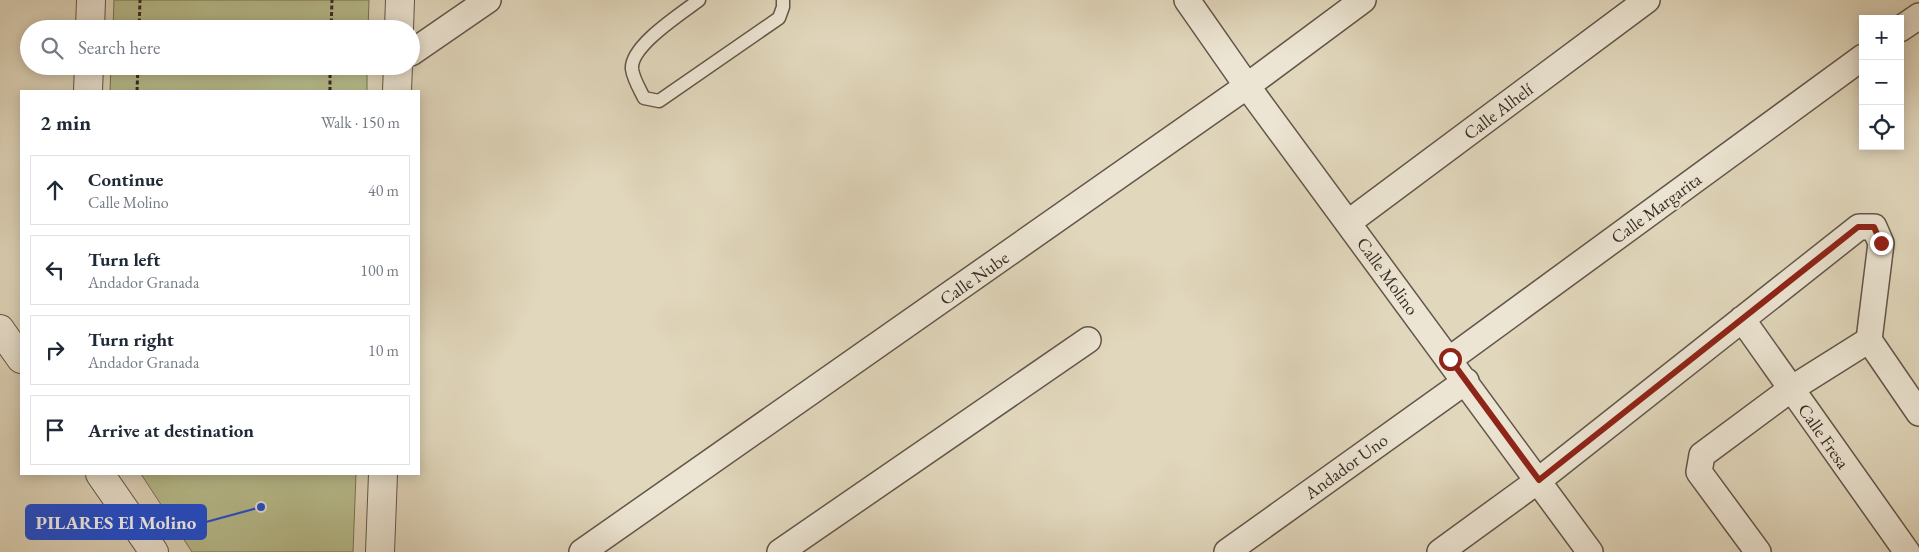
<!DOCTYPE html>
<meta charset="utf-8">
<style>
body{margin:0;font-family:"EB Garamond",serif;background:#f2f2f3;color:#1f2937}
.controls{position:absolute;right:15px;top:15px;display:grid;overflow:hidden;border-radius:0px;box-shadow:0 2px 12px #0003}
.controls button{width:45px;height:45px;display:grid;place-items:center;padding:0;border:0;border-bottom:1px solid #e0e1e3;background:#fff;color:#1f2937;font:25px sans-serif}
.stop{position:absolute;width:15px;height:15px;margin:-11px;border:4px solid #8f2418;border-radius:50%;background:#fff}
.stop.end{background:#8f2418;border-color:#fff;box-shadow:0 1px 5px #0008}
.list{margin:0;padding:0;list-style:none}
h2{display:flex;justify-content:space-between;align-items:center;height:65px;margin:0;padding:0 20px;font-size:21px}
h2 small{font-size:16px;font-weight:400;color:#747a83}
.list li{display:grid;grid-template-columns:32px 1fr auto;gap:15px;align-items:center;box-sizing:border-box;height:70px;margin:0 10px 10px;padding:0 10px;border:1px solid #e0e1e3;border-radius:0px}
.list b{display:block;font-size:19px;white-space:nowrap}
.list p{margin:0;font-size:16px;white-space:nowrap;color:#747a83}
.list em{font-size:16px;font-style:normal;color:#747a83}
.icon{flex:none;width:28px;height:28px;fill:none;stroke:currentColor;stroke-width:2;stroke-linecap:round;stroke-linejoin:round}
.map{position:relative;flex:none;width:1919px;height:552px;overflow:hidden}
.search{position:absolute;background:#fff;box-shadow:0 2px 12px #0003;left:20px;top:20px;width:400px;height:55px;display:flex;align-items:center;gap:12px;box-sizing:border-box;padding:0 18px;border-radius:28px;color:#747a83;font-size:19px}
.panel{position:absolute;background:#fff;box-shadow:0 2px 12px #0003;left:20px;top:90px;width:400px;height:385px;border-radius:0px}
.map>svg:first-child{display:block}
.green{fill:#b8bd8d;stroke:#787458}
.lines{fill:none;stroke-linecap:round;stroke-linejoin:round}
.service-casing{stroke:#63564a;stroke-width:15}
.minor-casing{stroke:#63564a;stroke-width:28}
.tertiary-casing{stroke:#63564a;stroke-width:30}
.path{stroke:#392b24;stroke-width:3;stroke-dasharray:4 2.5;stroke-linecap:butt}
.service{stroke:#ece5d3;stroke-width:12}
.minor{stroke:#ece5d3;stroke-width:25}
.tertiary{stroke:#ece5d3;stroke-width:28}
.route{stroke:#8f2418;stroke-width:6}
.labels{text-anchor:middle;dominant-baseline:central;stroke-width:4.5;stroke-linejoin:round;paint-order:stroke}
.street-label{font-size:18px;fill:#392b24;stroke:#ece5d3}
.leader{fill:none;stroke:#1d4ed8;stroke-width:2}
.callout-dot{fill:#1d4ed8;stroke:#ece5d3;stroke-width:2}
.callout{fill:#1d4ed8;stroke:#1d4ed8;stroke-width:2}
.callout-label{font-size:19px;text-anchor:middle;font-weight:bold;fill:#fff}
</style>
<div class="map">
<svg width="1919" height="552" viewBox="0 0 1919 552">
<rect width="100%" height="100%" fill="#e1d7bc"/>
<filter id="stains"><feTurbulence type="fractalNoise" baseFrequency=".004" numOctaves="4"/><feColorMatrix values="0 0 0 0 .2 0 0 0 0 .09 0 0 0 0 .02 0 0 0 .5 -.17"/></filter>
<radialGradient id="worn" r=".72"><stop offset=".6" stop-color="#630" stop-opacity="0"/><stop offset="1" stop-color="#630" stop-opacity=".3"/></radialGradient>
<!-- green -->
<path class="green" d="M114,0h255l-1,29h-255z
M111,66h256v25h-257z
M141,474h215l-3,78h-161z"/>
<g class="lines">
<!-- service casing -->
<g class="service-casing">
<path id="service" d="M699,0c-18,14 -69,46 -67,69 1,9 8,21 12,29l15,3 120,-83 4,-11v-7"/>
</g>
<!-- minor casing -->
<g class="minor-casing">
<path id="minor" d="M1187,0l60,86 343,466
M1900,29l19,-13
M411,53l77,-53
M1349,222l298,-222
M1742,319l165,233
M1450,359l413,-302
M582,552l665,-466 116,-86
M780,552l308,-212
M1227,552l239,-171
M1440,552l99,-72 320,-253h15l7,16 -12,97 50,73
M1758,552l-59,-80 3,-17 89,-66 78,-49"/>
</g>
<!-- tertiary casing -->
<g class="tertiary-casing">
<path id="tertiary" d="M90,29l1,-29
M399,29l1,-29
M88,91l1,-25
M397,91l1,-25
M0,329l21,30
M100,474l54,78
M380,552l3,-78"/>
</g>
<!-- path -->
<path class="path" d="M139,29l1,-29
M331,29l1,-29
M137,91l1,-25
M330,91v-25"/>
<!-- service -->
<use href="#service" class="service"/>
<!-- minor -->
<use href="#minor" class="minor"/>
<!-- tertiary -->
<use href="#tertiary" class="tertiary"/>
</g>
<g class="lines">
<!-- route -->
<path class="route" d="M1450,359l89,121 319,-253h16l7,16"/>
</g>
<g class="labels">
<!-- street labels -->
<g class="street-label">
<text transform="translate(1498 111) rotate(-37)">Calle Alhelí</text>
<text transform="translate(1656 208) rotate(-36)">Calle Margarita</text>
<text transform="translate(1388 276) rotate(54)">Calle Molino</text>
<text transform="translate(974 278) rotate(-35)">Calle Nube</text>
<text transform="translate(1824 436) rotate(55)">Calle Fresa</text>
<text transform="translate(1346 466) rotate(-36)">Andador Uno</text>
</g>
</g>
<!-- callouts -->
<path class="leader" d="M261 507L206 522"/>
<circle class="callout-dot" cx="261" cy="507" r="5"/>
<rect class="callout" x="26" y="505" width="180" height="34" rx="5"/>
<g class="callout-label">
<text x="116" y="529">PILARES El Molino</text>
</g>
<rect width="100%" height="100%" filter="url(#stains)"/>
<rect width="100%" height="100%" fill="url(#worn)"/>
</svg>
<div class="controls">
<button>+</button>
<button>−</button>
<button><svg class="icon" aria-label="locate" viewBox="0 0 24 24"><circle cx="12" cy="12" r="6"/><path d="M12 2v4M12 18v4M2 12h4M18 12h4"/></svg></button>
</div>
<div class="stop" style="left:1450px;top:359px"></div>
<div class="stop end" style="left:1881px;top:243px"></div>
<div class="search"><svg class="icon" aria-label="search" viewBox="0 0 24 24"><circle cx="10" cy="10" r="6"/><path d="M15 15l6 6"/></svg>Search here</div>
<section class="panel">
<h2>2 min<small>Walk · 150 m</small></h2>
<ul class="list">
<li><svg class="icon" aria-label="ahead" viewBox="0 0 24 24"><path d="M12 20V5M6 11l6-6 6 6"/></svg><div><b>Continue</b><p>Calle Molino</p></div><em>40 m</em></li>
<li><svg class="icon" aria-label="left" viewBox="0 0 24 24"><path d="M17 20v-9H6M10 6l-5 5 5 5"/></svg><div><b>Turn left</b><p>Andador Granada</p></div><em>100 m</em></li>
<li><svg class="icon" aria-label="right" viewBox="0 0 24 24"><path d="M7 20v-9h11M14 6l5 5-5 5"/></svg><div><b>Turn right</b><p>Andador Granada</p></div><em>10 m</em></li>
<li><svg class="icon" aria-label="arrive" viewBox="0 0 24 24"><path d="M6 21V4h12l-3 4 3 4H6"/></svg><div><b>Arrive at destination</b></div></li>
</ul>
</section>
</div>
